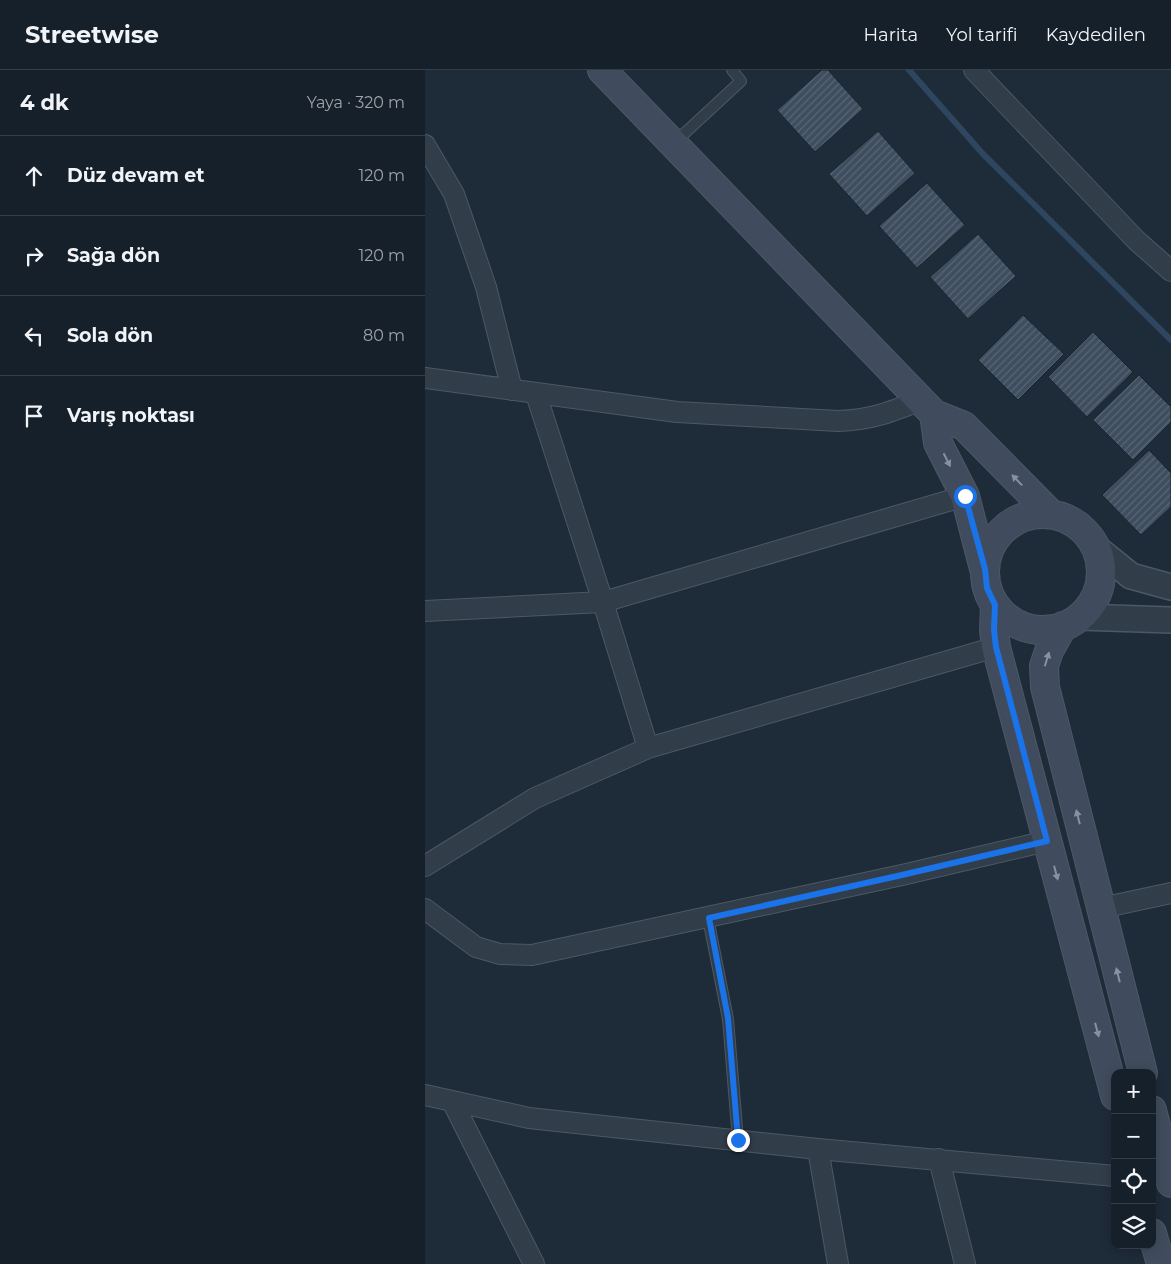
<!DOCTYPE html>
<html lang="tr">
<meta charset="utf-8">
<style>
body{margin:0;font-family:Montserrat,sans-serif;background:#232d37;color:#f1f3f6}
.controls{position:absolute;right:15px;bottom:15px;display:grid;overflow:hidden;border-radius:10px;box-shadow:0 2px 12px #0003}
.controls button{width:45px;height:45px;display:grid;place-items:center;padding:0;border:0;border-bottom:1px solid #353e47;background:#16202b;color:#f1f3f6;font:25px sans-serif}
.stop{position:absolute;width:15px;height:15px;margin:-11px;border:4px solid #1a73e8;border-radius:50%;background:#fff}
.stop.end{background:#1a73e8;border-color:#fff;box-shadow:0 1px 5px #0008}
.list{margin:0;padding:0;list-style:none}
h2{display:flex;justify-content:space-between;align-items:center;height:65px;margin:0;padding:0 20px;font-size:21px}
h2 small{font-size:16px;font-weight:400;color:#9ea3a9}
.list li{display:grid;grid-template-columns:32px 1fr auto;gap:15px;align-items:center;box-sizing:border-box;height:80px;padding:0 20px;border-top:1px solid #353e47}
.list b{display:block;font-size:19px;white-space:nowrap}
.list em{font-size:16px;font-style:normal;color:#9ea3a9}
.icon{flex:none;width:28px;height:28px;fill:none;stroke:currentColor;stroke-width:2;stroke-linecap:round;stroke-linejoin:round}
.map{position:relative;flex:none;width:746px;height:1194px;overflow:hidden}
header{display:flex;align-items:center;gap:30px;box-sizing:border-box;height:70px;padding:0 25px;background:#16202b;border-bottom:1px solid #353e47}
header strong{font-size:24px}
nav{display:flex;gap:28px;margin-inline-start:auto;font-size:18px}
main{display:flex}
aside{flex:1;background:#16202b}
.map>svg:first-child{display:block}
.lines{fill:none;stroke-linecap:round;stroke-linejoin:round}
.stream{stroke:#2f4660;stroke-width:6}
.building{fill:url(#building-hatch);stroke:#1a2430}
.service-casing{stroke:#4d5865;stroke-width:12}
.minor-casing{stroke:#4d5865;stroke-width:22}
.tertiary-casing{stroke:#4d5865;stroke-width:28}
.secondary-casing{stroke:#4d5865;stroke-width:30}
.service{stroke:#323d4a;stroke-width:10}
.minor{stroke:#323d4a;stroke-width:20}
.tertiary{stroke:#323d4a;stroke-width:25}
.secondary{stroke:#404c5d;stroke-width:28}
.oneway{fill:#8692a2}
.route{stroke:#1a73e8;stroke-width:6}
</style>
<header>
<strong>Streetwise</strong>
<nav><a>Harita</a><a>Yol tarifi</a><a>Kaydedilen</a></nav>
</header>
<main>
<aside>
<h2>4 dk<small>Yaya · 320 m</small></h2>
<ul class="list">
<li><svg class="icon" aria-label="ahead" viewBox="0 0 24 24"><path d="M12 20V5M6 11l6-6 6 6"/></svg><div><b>Düz devam et</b></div><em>120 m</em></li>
<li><svg class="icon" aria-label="right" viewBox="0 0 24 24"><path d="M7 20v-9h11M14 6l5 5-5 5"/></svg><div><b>Sağa dön</b></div><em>120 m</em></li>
<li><svg class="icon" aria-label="left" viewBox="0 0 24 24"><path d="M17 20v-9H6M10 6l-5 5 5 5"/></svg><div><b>Sola dön</b></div><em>80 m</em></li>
<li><svg class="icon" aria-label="arrive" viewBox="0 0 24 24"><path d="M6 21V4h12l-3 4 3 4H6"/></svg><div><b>Varış noktası</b></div></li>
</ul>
</aside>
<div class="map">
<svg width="746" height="1194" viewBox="0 0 746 1194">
<defs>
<pattern id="building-hatch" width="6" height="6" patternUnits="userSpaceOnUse" patternTransform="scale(1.25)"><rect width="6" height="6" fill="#3f4e5f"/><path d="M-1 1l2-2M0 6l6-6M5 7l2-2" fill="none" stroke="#586574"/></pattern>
</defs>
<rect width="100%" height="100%" fill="#1e2b39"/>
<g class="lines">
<!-- stream -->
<path class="stream" d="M484,0l74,84 188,186"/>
</g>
<!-- building -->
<path class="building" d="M397,0h6l35,39 -48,43 -38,-42z
M453,61l37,42 -48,43 -38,-42z
M502,113l38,42 -48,43 -38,-42z
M553,164l38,42 -48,43 -38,-42z
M598,245l41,39 -46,46 -40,-40z
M668,262l40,40 -46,45 -39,-40z
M714,305l32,32v15l-38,38 -40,-40z
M724,380l22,23v34l-30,28 -39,-40z"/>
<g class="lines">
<!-- service casing -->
<g class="service-casing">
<path id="service" d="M249,73l67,-62 -9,-11
M283,848l20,101 10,121"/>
</g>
<!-- minor casing -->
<g class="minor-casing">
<path id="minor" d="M549,0l162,170 35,31
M0,75l29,49 32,93 26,103
M0,308l252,34 161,9c33,-1 53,-9 83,-21
M111,324l67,208 45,146
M0,541l178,-9 362,-106
M0,796l110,-68 113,-50 348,-101
M676,838l70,-15
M0,839l51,38 24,7 32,1 370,-80 145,-34
M0,1025l104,23 289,31 297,27
M27,1031l82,163
M393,1079l20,115
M514,1089l26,105"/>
</g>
<!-- tertiary casing -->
<g class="tertiary-casing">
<path id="tertiary" d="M670,477l36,29 40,11
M654,547l92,3"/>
</g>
<!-- secondary casing -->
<g class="secondary-casing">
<path id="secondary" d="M177,0l332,344 30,12 87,88
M509,344l4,29 27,53 19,73
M560 502a58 58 0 1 1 116 0a58 58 0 1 1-116 0Z
M570,535l-1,25 2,17 119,449
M638,556l-14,25 -5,15 1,21 98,386
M727,1040l19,73
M727,1163l9,31"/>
</g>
<!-- service -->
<use href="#service" class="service"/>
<!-- minor -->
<use href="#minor" class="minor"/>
<!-- tertiary -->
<use href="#tertiary" class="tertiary"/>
<!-- secondary -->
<use href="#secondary" class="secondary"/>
</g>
<!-- one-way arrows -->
<defs><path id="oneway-solid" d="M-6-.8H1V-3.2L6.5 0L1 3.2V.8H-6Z" transform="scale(1.25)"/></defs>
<g class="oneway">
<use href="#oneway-solid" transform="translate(522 390) rotate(63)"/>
<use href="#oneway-solid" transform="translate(592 410) rotate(-134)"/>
<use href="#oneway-solid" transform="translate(622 589) rotate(-73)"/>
<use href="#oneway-solid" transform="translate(653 747) rotate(-104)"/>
<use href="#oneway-solid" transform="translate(631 803) rotate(75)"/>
<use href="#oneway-solid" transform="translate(693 905) rotate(-104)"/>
<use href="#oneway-solid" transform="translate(672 960) rotate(75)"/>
</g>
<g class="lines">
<!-- route -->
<path class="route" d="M313,1070l-10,-122 -19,-100 193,-43 145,-34 -51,-194 -2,-17 1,-25 -8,-17 -2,-19 -20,-73"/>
</g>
</svg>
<div class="controls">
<button>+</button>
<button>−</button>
<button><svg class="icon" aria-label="locate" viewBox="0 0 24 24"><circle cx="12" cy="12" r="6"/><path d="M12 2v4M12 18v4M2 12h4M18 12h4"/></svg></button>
<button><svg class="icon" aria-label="layers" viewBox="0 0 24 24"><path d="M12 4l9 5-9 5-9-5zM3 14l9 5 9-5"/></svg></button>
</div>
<div class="stop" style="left:540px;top:426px"></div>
<div class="stop end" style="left:313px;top:1070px"></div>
</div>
</main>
